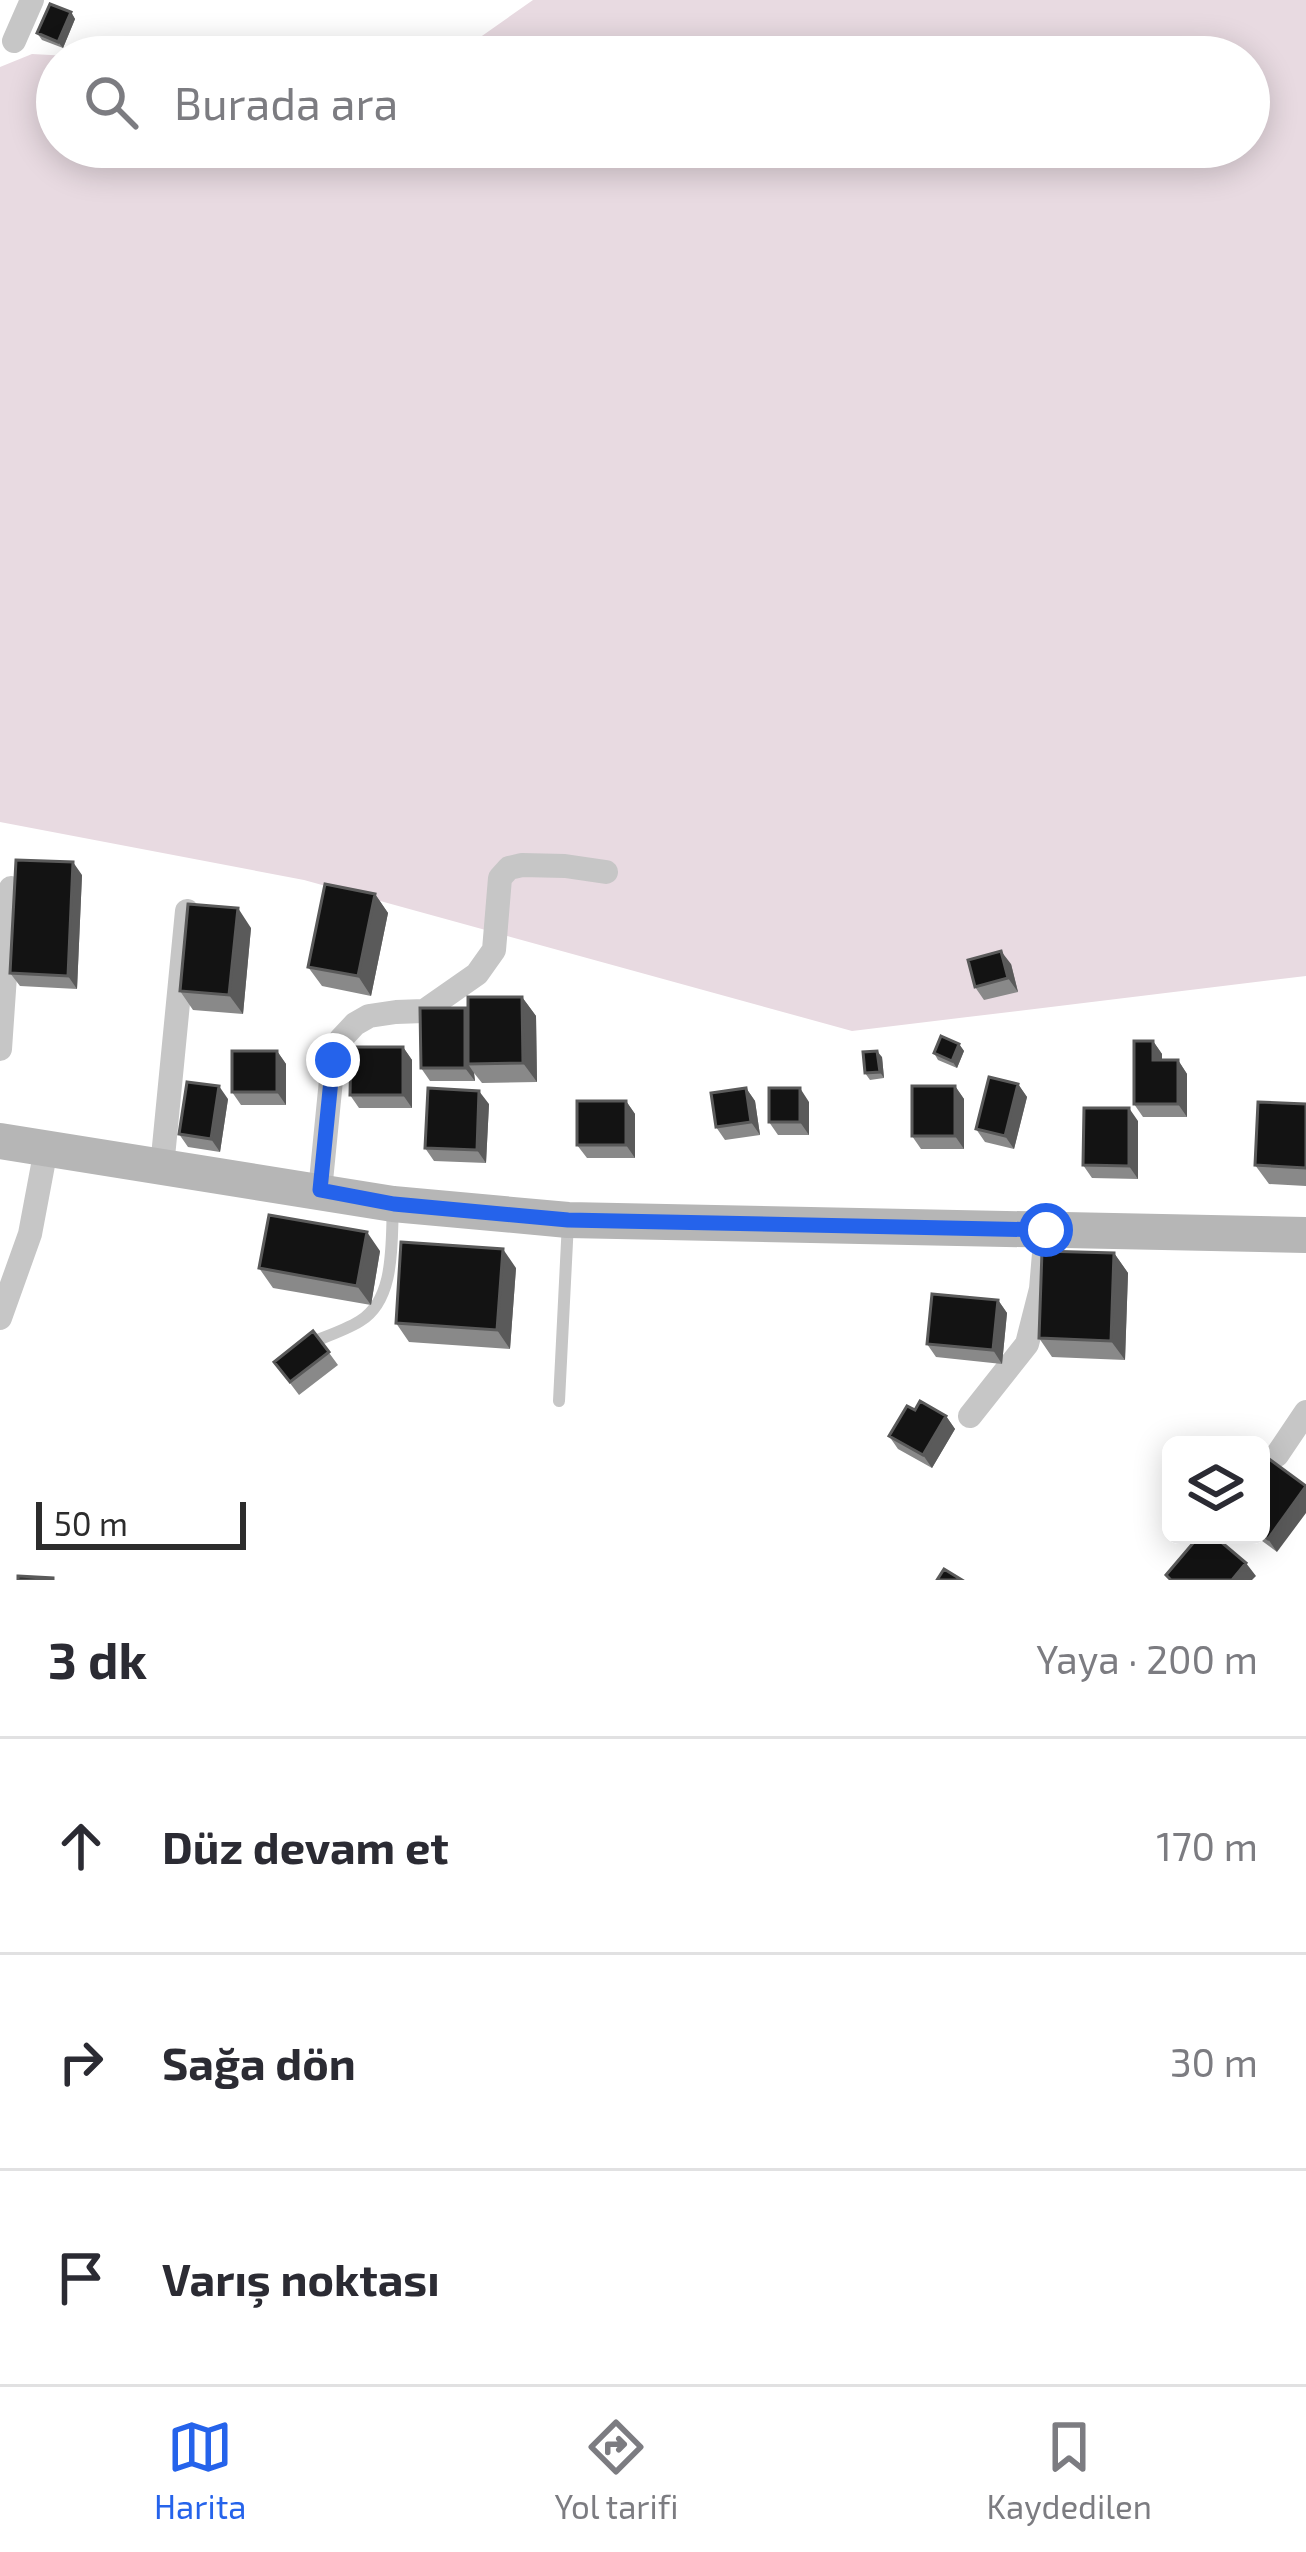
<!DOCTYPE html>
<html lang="tr">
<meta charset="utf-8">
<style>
body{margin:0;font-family:"Exo 2",sans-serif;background:#f2f2f3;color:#2b2b33}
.controls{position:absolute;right:36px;bottom:36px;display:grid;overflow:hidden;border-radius:18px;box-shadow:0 6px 30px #0003}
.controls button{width:108px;height:108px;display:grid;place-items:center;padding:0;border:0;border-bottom:3px solid #e1e1e2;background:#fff;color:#2b2b33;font:60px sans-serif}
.scale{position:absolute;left:36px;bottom:30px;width:210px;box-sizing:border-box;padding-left:12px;border:6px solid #2c2c2c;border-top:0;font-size:33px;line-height:42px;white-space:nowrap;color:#2c2c2c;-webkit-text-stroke:9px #fff;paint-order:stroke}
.stop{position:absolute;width:36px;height:36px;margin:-27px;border:9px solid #2563eb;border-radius:50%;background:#fff}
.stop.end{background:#2563eb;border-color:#fff;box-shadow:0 3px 12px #0008}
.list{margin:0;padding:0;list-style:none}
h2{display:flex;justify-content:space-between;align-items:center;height:156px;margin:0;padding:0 48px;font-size:51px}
h2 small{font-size:39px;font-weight:400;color:#7c7c81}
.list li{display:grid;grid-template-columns:78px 1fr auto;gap:36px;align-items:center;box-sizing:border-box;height:216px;padding:0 48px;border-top:3px solid #e1e1e2}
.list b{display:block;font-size:45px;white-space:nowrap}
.list em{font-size:39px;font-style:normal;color:#7c7c81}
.icon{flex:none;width:66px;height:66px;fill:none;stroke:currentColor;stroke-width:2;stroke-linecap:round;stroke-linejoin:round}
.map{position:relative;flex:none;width:1306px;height:1580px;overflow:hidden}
.search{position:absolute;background:#fff;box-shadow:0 6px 30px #0003;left:36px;right:36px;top:36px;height:132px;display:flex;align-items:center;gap:30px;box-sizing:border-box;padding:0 42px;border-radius:66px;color:#7c7c81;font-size:45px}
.sheet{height:804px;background:#fff}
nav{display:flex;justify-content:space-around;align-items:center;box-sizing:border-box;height:168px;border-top:3px solid #e1e1e2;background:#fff;font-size:33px;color:#7c7c81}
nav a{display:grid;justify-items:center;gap:6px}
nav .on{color:#2563eb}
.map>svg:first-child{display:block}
.green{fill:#e8dae1}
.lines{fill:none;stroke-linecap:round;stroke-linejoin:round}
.service{stroke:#c6c6c6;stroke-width:12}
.minor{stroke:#c6c6c6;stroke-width:24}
.secondary{stroke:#b6b6b6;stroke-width:36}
.wall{fill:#898989}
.shaded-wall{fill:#5a5a5a}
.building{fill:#131313;stroke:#5a5a5a;stroke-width:3}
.route{stroke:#2563eb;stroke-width:15}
</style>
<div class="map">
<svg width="1306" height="1580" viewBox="0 0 1306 1580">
<rect width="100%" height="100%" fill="#fff"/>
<!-- green -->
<path class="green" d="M533,0h773v976l-454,55 -548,-151 -304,-58v-755l32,-13 56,3h-31v90h1192v-90h-797z"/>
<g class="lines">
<!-- service -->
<path class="service" d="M307,1344c17,-7 37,-13 53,-23 36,-22 31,-79 33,-116
M559,1401l9,-179"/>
<!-- minor -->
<path class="minor" d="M14,41l18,-41
M0,1049l11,-161
M162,1167l25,-256
M320,1191l13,-131 8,-21 14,-15 14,-8 27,-4 28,-1 53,-37 17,-24 6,-72 9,-10 13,-3 43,1 41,6
M0,1318l30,-84 16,-85
M970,1416l57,-72 14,-55 5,-59
M1277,1455l29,-43"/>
<!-- secondary -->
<path class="secondary" d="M0,1141l393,63 175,16 738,15"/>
</g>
<!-- wall -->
<path class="wall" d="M71,12l4,7 -12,29 -21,-8 -5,-7z
M82,875l-5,114 -57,-3 -10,-13z
M375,894l13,19 -17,83 -49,-10 -14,-19z
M251,928l-8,86 -50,-4 -13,-19z
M1011,964l7,28 -34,8 -9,-13z
M522,997l14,19 1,66 -55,1 -8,-10 1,8h-45l-9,-13 47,-56z
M1153,1041l9,13v6h16l9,14v43h-44l-9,-13z
M959,1044l5,7 -7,17 -19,-8 -4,-7z
M403,1047l9,13v48h-53l-9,-13z
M277,1051l9,13v41h-45l-9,-13z
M882,1057l2,21 -14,2 -5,-7z
M1018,1084l9,13 -13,52 -29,-7 -9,-13z
M955,1086l9,13v50h-43l-9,-13z
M746,1088l9,13 5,34 -35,5 -9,-13z
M228,1099l-8,53 -32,-5 -9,-13z
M626,1101l9,13v44h-48l-10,-13z
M809,1102v33h-31l-9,-13z
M489,1104l-3,59 -52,-2 -9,-13z
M1306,1104v82l-37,-2 -14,-19z
M1138,1121v58l-46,-1 -9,-13z
M380,1251l-9,54 -98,-17 -14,-20z
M1114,1253l14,20 -3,87 -73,-3 -13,-19z
M516,1268l-6,81 -101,-7 -13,-19z
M998,1300l9,13 -5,51 -66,-7 -9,-13z
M313,1331l25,34 -39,30 -25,-33z
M915,1410l31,6 9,13 -23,39 -34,-19 -9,-13z
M1261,1453l16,99 -23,-17h7z"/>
<!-- shaded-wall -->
<path class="shaded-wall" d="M71,12l4,7 -12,29 -5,-6z
M73,862l9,13 -5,114 -9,-13z
M375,894l13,19 -17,83 -13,-20z
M238,908l13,20 -8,86 -14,-19z
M1001,951l10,13 7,28 -10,-14z
M522,997l14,19 1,66 -14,-19z
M465,1008l9,13 -6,43 6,9 1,8 -10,-13z
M1153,1041l9,13v20l-9,-14z
M959,1044l5,7 -7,17 -5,-7z
M403,1047l9,13v48l-9,-13z
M277,1051l9,13v41l-9,-13z
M877,1051l5,6 2,21 -4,-6z
M1178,1060l9,14v43l-9,-13z
M1018,1084l9,13 -13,52 -9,-13z
M219,1086l9,13 -8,53 -9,-13z
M955,1086l9,13v50l-9,-13z
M746,1088l9,13 5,34 -9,-13z
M800,1088l9,14v33l-9,-13z
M479,1091l10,13 -3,59 -9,-13z
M626,1101l9,13v44l-9,-13z
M1129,1108l9,13v58l-9,-13z
M367,1232l13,19 -9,54 -14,-19z
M503,1249l13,19 -6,81 -13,-19z
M1114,1253l14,20 -3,87 -14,-19z
M998,1300l9,13 -5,51 -9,-14z
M946,1416l9,13 -23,39 -9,-13z
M1306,1487v26l-29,39 -9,-13z
M1246,1563l10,13 -4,4h-20z"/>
<!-- building -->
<path class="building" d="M50,4l21,8 -13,30 -21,-9z
M16,860l57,2 -5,114 -58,-3z
M325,884l50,10 -17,82 -50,-9z
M188,904l50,4 -9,87 -49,-4z
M1001,951l7,27 -33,9 -7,-27z
M468,997h54l1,66 -55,1z
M420,1008h45v60h-44z
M941,1036l18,8 -7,17 -18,-8z
M1134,1041h19v19h25v44h-44z
M351,1047h52v48h-53z
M232,1051h45v41h-45z
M877,1051l3,21 -15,1 -2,-21z
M989,1077l29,7 -13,52 -29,-7z
M187,1082l32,4 -8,53 -32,-5z
M912,1086h43v50h-43z
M428,1088l51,3 -2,59 -52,-2z
M746,1088l5,34 -35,5 -5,-34z
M769,1088h31v34h-31z
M577,1101h49v44h-49z
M1258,1102l48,2v64l-51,-3z
M1084,1108h45v58l-46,-1z
M269,1215l98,17 -10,54 -98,-18z
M401,1242l102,7 -6,81 -101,-7z
M1042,1251l72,2 -3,88 -72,-3z
M932,1294l66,6 -5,50 -66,-6z
M313,1331l16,21 -39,30 -16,-20z
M920,1401l26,15 -23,39 -34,-19 18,-30 8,4z
M1261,1453l45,33 -38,53 -7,-5z
M1200,1535h13l33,28 -14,17h-61l-5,-5z
M944,1569l18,11h-25z
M18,1576l35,2v2h-35z"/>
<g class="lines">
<!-- route -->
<path class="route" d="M333,1060l-13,130 74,14 174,16 478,10"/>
</g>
</svg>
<div class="controls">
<button><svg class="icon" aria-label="layers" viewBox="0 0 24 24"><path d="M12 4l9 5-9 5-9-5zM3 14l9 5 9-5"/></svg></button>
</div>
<div class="scale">50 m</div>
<div class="stop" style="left:1046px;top:1230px"></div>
<div class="stop end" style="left:333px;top:1060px"></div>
<div class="search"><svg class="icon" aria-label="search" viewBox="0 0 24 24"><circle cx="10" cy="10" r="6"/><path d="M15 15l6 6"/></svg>Burada ara</div>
</div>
<section class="sheet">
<h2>3 dk<small>Yaya · 200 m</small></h2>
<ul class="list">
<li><svg class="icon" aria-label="ahead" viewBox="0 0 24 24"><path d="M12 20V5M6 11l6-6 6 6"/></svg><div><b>Düz devam et</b></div><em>170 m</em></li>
<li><svg class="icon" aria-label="right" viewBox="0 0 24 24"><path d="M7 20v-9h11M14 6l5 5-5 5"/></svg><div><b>Sağa dön</b></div><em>30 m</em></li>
<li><svg class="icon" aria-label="arrive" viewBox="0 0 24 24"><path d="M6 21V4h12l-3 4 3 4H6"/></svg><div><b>Varış noktası</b></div></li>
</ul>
</section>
<nav>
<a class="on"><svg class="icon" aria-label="map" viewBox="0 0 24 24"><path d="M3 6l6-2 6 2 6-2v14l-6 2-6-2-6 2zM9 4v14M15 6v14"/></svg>Harita</a>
<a><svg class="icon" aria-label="directions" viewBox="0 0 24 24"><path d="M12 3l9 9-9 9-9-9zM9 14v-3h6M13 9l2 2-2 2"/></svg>Yol tarifi</a>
<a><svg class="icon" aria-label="saved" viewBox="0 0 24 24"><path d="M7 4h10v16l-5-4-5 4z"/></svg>Kaydedilen</a>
</nav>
